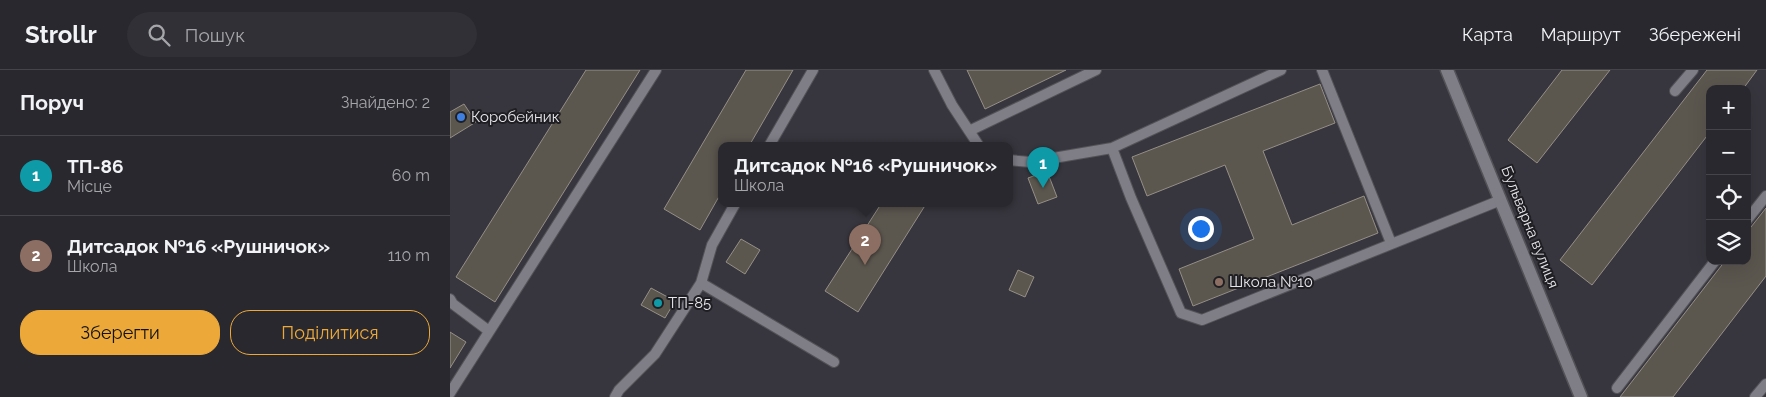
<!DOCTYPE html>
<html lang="uk">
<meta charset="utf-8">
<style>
body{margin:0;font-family:Raleway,sans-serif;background:#313036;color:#f1f3f6}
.controls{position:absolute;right:15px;top:15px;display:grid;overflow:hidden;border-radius:10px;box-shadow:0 5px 20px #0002}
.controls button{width:45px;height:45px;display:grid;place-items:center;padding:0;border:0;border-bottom:1px solid #45444a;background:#29282e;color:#f1f3f6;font:25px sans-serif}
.you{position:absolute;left:750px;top:158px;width:18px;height:18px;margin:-12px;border:4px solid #fff;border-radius:50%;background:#1a73e8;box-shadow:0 0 0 8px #1a73e833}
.badge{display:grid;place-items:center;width:32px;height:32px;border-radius:50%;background:#eca93a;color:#fff;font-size:16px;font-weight:700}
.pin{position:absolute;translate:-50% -41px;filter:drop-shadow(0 1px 2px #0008)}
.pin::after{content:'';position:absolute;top:26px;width:18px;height:15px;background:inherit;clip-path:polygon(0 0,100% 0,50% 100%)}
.popup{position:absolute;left:268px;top:72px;width:295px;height:65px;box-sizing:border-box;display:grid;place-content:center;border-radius:10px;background:#29282e;filter:drop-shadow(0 1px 4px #0005);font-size:16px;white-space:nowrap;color:#a5a6aa}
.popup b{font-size:19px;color:#f1f3f6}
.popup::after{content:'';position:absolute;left:50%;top:100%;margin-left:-10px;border:10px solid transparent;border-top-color:#29282e}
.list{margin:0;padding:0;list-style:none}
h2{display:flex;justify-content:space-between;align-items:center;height:65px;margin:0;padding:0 20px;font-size:21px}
h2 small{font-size:16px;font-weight:400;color:#a5a6aa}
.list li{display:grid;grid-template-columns:32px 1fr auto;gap:15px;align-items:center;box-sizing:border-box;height:80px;padding:0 20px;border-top:1px solid #45444a}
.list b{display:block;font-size:19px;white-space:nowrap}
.list p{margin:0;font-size:16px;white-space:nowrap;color:#a5a6aa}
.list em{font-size:16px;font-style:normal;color:#a5a6aa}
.actions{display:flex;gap:10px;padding:15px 20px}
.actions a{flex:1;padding:11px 0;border:1px solid #eca93a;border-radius:20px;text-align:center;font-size:18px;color:#eca93a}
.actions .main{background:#eca93a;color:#111}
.icon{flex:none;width:28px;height:28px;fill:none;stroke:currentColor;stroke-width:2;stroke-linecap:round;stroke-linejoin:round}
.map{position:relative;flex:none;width:1316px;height:327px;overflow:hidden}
header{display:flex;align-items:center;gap:30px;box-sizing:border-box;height:70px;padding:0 25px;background:#29282e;border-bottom:1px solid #45444a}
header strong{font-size:24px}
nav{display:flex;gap:28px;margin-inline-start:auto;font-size:18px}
.search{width:350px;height:45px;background:#313036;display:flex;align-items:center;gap:12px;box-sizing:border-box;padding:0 18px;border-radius:28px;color:#a5a6aa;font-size:19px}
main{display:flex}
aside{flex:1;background:#29282e}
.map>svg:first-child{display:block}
.building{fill:#5b564e;stroke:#958f87}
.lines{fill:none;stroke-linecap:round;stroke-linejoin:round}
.service-casing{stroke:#535258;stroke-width:12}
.minor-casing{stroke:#535258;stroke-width:15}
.service{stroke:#7f7d86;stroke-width:10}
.minor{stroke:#7f7d86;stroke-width:12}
.shop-dot{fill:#3f7fe0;stroke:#1f1e22;stroke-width:2}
.education-dot{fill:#8d6e63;stroke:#1f1e22;stroke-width:2}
.culture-dot{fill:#0f9aa8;stroke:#1f1e22;stroke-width:2}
.labels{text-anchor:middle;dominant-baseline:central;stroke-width:4;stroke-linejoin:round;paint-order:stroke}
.poi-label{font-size:15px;fill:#e6e5ea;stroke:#1f1e22;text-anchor:start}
.street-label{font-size:15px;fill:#e6e5ea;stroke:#1f1e22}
</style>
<header>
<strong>Strollr</strong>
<div class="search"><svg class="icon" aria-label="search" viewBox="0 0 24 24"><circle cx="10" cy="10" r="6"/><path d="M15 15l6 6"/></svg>Пошук</div>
<nav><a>Карта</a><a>Маршрут</a><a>Збережені</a></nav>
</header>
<main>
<aside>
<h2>Поруч<small>Знайдено: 2</small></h2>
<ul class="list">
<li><span class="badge" style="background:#0f9aa8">1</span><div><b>ТП-86</b><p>Місце</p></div><em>60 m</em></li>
<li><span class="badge" style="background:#8d6e63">2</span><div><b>Дитсадок №16 «Рушничок»</b><p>Школа</p></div><em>110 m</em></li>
</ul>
<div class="actions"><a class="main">Зберегти</a><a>Поділитися</a></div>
</aside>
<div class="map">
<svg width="1316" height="327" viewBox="0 0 1316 327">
<rect width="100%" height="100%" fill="#37363e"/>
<!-- building -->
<path class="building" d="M136,0h54l-145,232 -39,-25z
M296,0h47l-44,76h-28v47l-21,37 -36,-21z
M517,0h99l-81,39z
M1112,0h48l-73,93 -29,-23z
M1257,0h50l-14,19h-33v43l-118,153 -32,-25z
M870,14l15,39 -72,28 29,74 72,-29 14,37 -185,73 -14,-37 75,-30 -29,-74 -78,31 -15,-39z
M14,34l12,18 -26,16v-26z
M597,101l10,26 -19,7 -10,-26z
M431,134h45l-68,108 -33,-21z
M1316,138v68l-93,121h-53l105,-136h22v-29z
M291,169l19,11 -15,24 -19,-12z
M568,200l16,7 -9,20 -16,-7z
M201,218l24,13 -10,17 -24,-13z
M0,262l16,10 -16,26z"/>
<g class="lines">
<!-- service casing -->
<g class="service-casing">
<path id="service" d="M484,0l18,35 27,41
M872,0l69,173
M1225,21l18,-21
M519,61l127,-61
M319,76l44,-76
M662,78l19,50 50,115 21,7 299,-120
M559,90l21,2 82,-14 169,-78
M1297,150l19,-24
M251,213l133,79
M0,229l3,5 36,27
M1167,318l98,-127
M0,323l206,-323
M165,327l4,-7 36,-36 46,-71 11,-38 23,-41
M1305,327l11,-13"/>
</g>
<!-- minor casing -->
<g class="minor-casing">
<path id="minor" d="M997,0l134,327"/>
</g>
<!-- service -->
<use href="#service" class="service"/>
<!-- minor -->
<use href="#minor" class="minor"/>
</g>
<!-- markers -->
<circle class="shop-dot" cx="11" cy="47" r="5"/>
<circle class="education-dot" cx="769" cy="212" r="5"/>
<circle class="culture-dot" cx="208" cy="233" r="5"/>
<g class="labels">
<!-- poi labels -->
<g class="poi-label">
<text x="21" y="47">Коробейник</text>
<text x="779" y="212">Школа №10</text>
<text x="218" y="233">ТП-85</text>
</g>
<!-- street labels -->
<g class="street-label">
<text transform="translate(1080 157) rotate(68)">Бульварна вулиця</text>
</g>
</g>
</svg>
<div class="controls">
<button>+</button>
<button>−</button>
<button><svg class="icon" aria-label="locate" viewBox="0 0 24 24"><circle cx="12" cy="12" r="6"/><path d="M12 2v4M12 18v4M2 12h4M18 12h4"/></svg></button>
<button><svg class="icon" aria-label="layers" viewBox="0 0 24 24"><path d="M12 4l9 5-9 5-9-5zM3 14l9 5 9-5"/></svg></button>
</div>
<div class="you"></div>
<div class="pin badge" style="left:593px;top:118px;background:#0f9aa8">1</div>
<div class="pin badge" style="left:415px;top:195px;background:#8d6e63">2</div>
<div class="popup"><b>Дитсадок №16 «Рушничок»</b>Школа</div>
</div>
</main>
